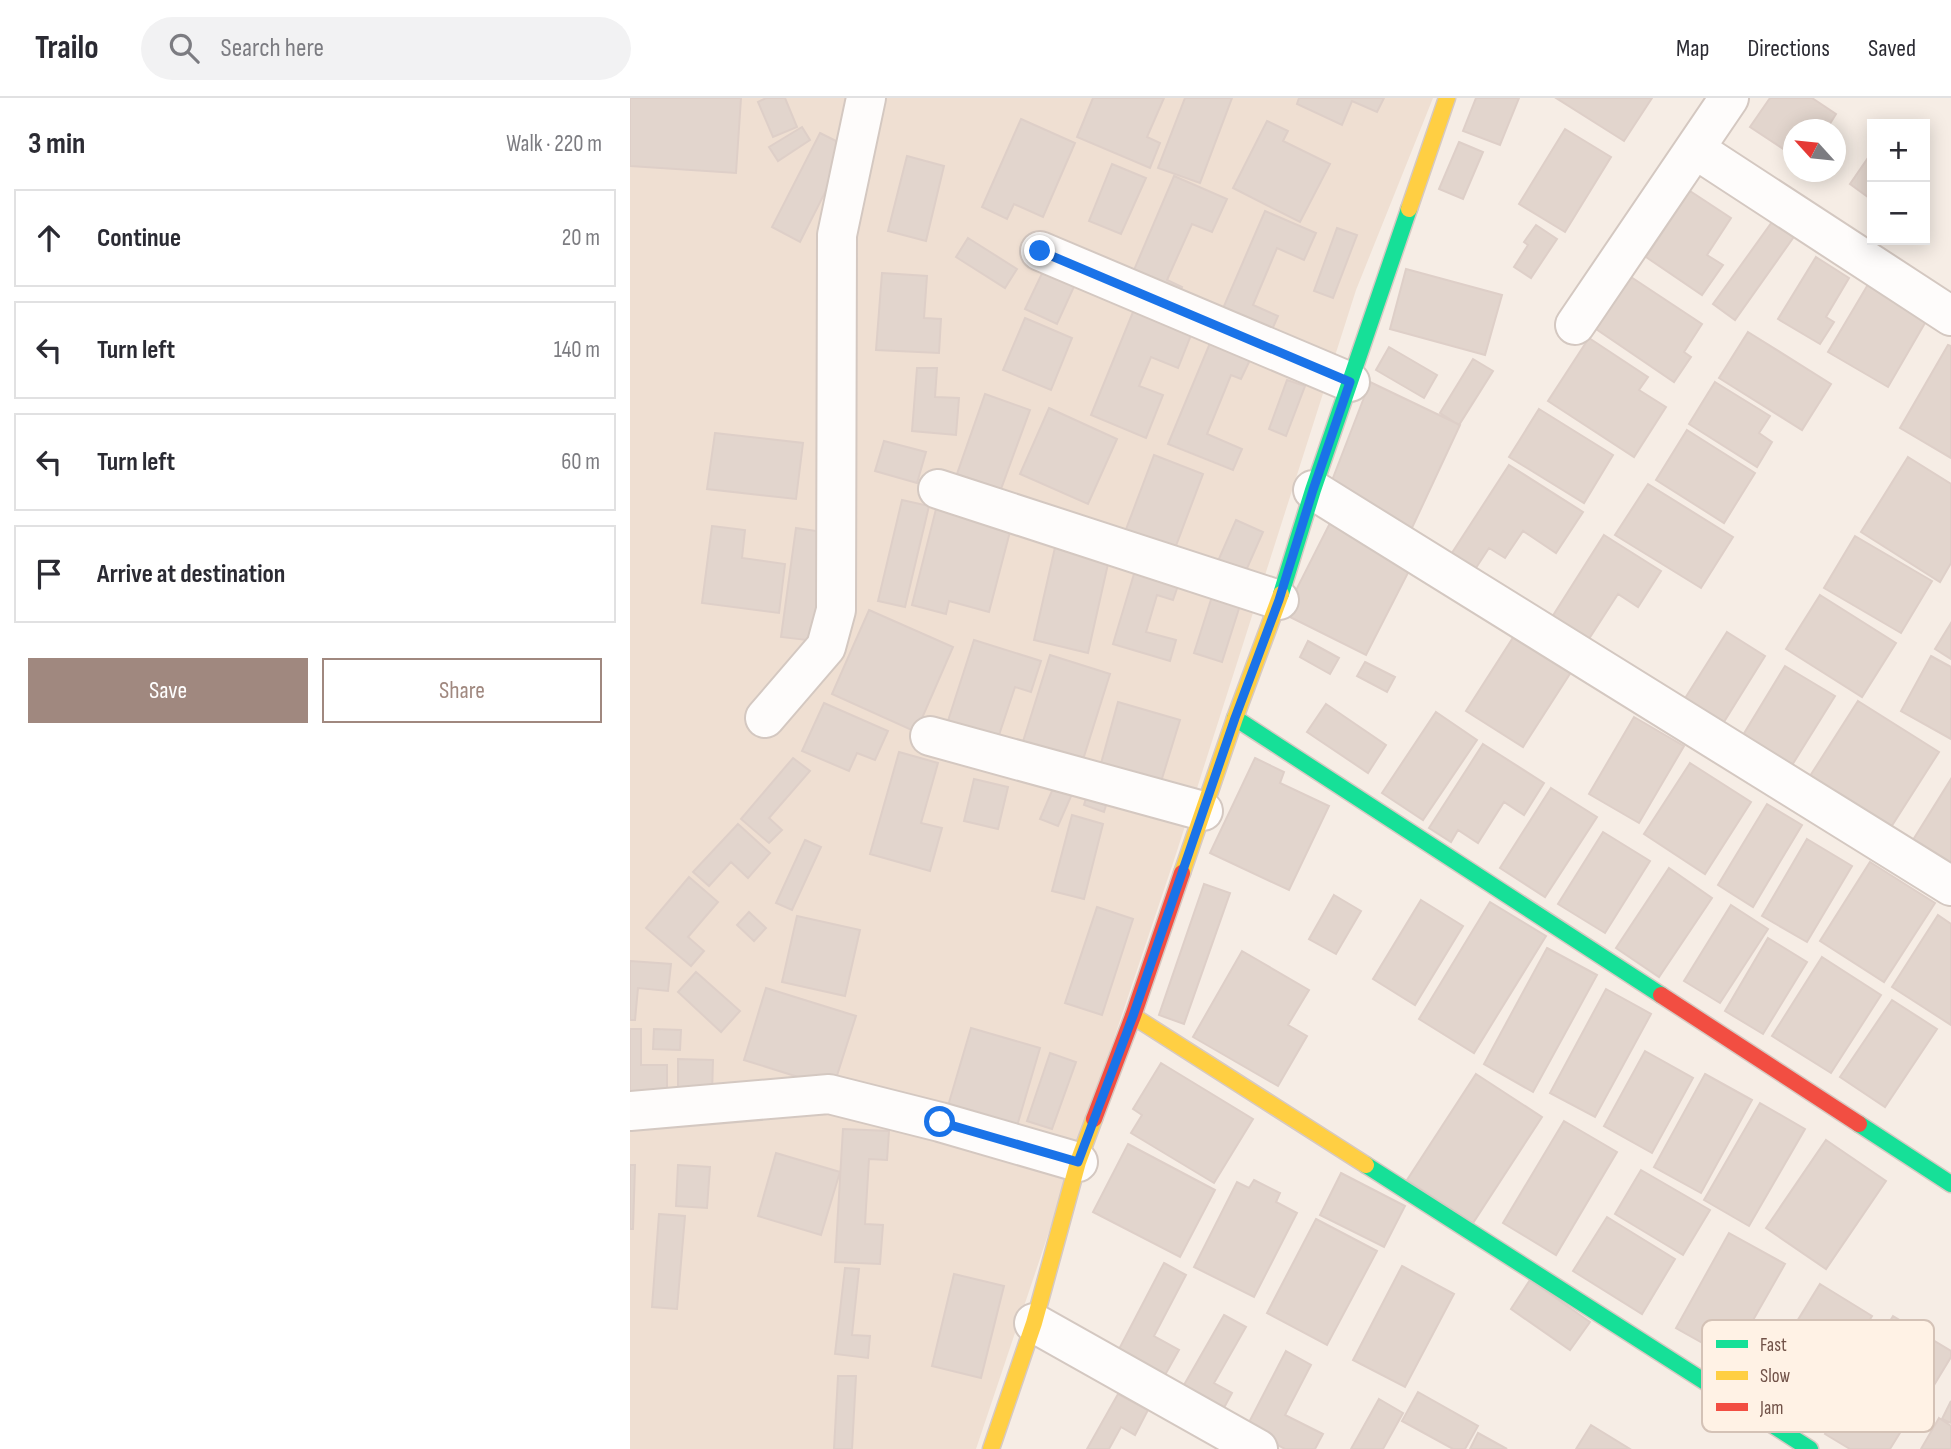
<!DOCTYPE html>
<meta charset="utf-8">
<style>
body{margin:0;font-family:"Sofia Sans Condensed",sans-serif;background:#f2f2f3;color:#2b2b33}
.controls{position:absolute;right:21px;top:21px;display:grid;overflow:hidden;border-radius:0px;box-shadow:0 4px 18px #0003}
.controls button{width:63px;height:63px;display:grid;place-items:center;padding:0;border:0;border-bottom:2px solid #e1e1e2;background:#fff;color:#2b2b33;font:35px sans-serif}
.compass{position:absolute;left:1153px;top:21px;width:63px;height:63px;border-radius:50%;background:#fff;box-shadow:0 4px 18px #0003;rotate:297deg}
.stop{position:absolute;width:21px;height:21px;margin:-16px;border:5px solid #1a73e8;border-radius:50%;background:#fff}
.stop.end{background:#1a73e8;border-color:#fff;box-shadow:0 2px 7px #0008}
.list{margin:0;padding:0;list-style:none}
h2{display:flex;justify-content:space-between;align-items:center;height:91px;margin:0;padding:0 28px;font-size:30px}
h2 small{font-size:23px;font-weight:400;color:#7c7c81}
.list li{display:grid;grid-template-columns:46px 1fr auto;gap:21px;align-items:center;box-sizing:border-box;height:98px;margin:0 14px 14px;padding:0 14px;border:2px solid #e1e1e2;border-radius:0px}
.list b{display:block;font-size:26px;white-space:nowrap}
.list em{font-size:23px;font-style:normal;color:#7c7c81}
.actions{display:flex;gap:14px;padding:21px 28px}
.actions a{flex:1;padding:16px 0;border:2px solid #a0887f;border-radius:0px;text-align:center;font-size:24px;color:#a0887f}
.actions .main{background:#a0887f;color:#fff}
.icon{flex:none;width:38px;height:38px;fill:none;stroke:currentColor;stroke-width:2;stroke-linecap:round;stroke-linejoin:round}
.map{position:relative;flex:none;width:1321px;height:1351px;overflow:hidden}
header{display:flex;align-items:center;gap:42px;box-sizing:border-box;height:98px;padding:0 35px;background:#fff;border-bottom:2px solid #e1e1e2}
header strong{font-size:33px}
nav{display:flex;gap:38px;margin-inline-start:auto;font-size:24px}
.search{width:490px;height:63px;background:#f2f2f3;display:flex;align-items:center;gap:18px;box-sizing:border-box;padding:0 24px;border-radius:38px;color:#7c7c81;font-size:26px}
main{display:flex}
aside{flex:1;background:#fff}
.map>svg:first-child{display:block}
.residential{fill:#efdfd2}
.building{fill:#e2d5cd;stroke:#decfc8;stroke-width:2}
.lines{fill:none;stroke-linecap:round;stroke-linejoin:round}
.street-casing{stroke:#d4c8c1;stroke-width:42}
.fast-casing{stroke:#d6c9c2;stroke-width:19}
.slow-casing{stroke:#d6c9c2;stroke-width:19}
.jam-casing{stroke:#d6c9c2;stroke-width:19}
.street{stroke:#fefcfb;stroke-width:38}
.fast{stroke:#16e098;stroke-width:16}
.slow{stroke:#ffcf43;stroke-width:16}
.jam{stroke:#f24e42;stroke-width:16}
.route{stroke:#1a73e8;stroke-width:9}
.key{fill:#fff2e5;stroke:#d4c2b6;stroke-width:2}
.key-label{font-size:19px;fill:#715248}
</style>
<header>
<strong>Trailo</strong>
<div class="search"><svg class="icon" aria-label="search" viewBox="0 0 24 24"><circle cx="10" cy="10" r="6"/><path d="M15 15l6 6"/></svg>Search here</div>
<nav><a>Map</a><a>Directions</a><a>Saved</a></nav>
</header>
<main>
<aside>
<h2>3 min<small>Walk · 220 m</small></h2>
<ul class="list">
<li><svg class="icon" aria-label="ahead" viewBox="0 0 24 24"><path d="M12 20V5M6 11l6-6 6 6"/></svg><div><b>Continue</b></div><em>20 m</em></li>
<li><svg class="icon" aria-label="left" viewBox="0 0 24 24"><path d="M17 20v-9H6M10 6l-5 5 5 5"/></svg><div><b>Turn left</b></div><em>140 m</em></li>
<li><svg class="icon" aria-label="left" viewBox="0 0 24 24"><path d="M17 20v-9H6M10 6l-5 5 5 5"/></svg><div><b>Turn left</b></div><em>60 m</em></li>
<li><svg class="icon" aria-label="arrive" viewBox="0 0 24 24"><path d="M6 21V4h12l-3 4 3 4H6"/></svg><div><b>Arrive at destination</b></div></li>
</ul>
<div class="actions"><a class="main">Save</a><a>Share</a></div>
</aside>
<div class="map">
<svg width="1321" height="1351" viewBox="0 0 1321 1351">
<rect width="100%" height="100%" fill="#f6ede5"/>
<!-- residential -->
<path class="residential" d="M0,0h803l-77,192 -179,561 -201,598h-346z"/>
<!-- building -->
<path class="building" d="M0,0h111l-5,75 -106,-7z
M136,0h19l12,29 -24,10 -15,-35z
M463,0h71l-17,39 13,6 -10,25 -73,-31z
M555,0h47l-32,85 -42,-15z
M669,0h85l-7,14 -25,-11 -10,24 -45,-21z
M846,0h43l-19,47 -37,-14z
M926,0h96l-28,43z
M1140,0h42l24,16 -10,16h-32v26l-44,-29z
M391,21l54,24 -32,74 -29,-13 -7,15 -25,-12z
M637,23l21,10 -5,10 47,23 -30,58 -67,-34z
M172,29l8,13 -32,21 -9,-14z
M935,31l46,28 -46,75 -46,-28z
M190,35l28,14 -48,95 -28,-15z
M829,44l24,10 -20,47 -24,-10z
M1242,54v48l-22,-16z
M277,58l37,10 -18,75 -38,-10z
M482,66l34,14 -25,56 -32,-13z
M544,78l53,23 -15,33 -20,-8 -25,56 15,7 -4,11 -47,-21z
M1060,93l41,27 -24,37 16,10 -21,30 -56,-38z
M635,113l51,22 -12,27 -27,-12 -24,57 25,11 -11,25 -49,-21z
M1147,117l21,16 -63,89 -22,-16z
M906,127l21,14 -26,39 -17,-11 14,-22 -4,-3z
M707,130l20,7 -24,63 -19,-7z
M338,140l49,31 -12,19 -49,-31z
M1186,159l33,21 -23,39 8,5 -14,22 -42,-25z
M416,167l31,15 -20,44 -32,-15z
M776,171l96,26 -17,60 -95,-26z
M252,175l45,3 -3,42 17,1 -2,34 -63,-3z
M1001,179l71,47 -18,28 7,5 -17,25 -78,-53z
M1240,183l59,35 -41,71 -60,-35z
M505,209l58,23 -15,38 -27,-11 -12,29 24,9 -17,43 -55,-23z
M395,220l47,20 -21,52 -48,-20z
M1118,234l83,52 -29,46 -83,-52z
M959,240l59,39 -9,13 27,17 -32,50 -86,-56z
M580,245l40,17 -9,19 -10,-4 -24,59 35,15 -9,21 -65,-26z
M1318,247l3,1v112l-51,-30z
M759,249l48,28 -13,23 -48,-28z
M843,261l20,12 -34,54 -19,-12z
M287,270h20l-2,29 24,1 -3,37 -44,-4z
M657,282l18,6 -19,50 -17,-7z
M740,284l90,43 -49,105 -83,-39z
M1085,284l55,34 -11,17 13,9 -15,25 -68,-43z
M355,296l45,16 -29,79 -44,-15z
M419,310l68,31 -29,65 -68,-30z
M909,311l74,46 -29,48 -75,-46z
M1057,332l68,43 -31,50 -68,-43z
M85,335l88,10 -7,56 -89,-10z
M254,343l42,11 -9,31 -42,-12z
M524,357l49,19 -29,77 -49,-19z
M1278,359l43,27v79l-11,19 -79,-50z
M879,367l74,47 -27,41 -33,-22 -18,27 -16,-10 -17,26 -24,-15z
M1018,386l85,53 -32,51 -86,-53z
M272,402l27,6 -24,101 -27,-6z
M307,407l75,19 -23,88 -40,-11 -3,13 -34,-9z
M606,422l27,12 -22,50 -27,-12z
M701,423l82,42 -47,92 -82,-41z
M82,428l33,4 -3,28 43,6 -6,49 -77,-10z
M166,430l34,5 -15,108 -34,-4z
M974,437l57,36 -23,36 -20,-13 -35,54 -36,-23z
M1225,438l77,45 -31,52 -77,-45z
M426,445l54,12 -22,98 -54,-13z
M507,466l44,13 -8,23 -16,-5 -11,37 30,8 -6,21 -57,-17z
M585,489l28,9 -21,66 -28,-9z
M1190,497l76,48 -34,54 -76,-48z
M239,512l84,37 -37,85 -84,-38z
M1321,525v36l-16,-10z
M1097,534l38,24 -43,69 -38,-25z
M886,535l57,36 -50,78 -57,-36z
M344,542l67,21 -10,31 -16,-5 -19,57 -50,-17z
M678,543l31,17 -9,16 -30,-17z
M420,557l60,19 -29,92 -60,-18z
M1301,558l20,11v72l-50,-28z
M735,564l30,15 -8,15 -30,-16z
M1155,568l50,30 -46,74 -49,-30z
M1228,603l81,51 -48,75 -81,-51z
M488,604l62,18 -20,65 -60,-18z
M194,605l64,28 -13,29 -18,-7 -8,18 -47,-20z
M696,606l60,41 -18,28 -61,-41z
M806,614l41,28 -54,80 -41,-27z
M1004,619l50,29 -45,77 -50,-29z
M853,646l61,39 -20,32 -20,-13 -26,41 -20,-13 -7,12 -22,-14z
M269,654l39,11 -17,60 21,5 -12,43 -60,-17z
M163,660l17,13 -41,47 13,12 -13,13 -28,-24z
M625,660l29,14 -4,11 49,23 -40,84 -79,-37z
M1060,665l61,39 -46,72 -61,-40z
M344,681l34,8 -10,42 -34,-8z
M1321,681v96l-43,-27z
M424,688l18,8 -14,32 -18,-7z
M921,690l46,29 -52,80 -45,-29z
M459,691l20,6 -5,17 -20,-7z
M1137,706l35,21 -49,82 -35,-22z
M442,717l31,9 -19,75 -32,-8z
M108,726l32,29 -22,25 -17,-16 -22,24 -16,-14z
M973,734l47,29 -45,72 -47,-29z
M1177,741l45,27 -45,76 -45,-26z
M175,742l16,7 -29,63 -16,-7z
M1240,764l65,41 -51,79 -64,-41z
M1039,770l43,30 -53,79 -43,-29z
M59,779l29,25 -30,35 16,14 -13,15 -45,-38z
M574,786l26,9 -46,131 -25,-9z
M704,797l27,16 -25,43 -27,-15z
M791,802l42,26 -48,79 -42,-26z
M860,804l56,34 -72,117 -55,-34z
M1101,807l37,24 -48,74 -36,-22z
M467,809l36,12 -31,96 -37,-12z
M119,814l17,16 -12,13 -17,-16z
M1308,817l13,9v101l-59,-38z
M167,818l63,14 -15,66 -63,-14z
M1138,840l39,24 -44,72 -38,-23z
M917,850l50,27 -64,117 -49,-28z
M612,853l67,39 -21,35 19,11 -29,50 -85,-49z
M1192,859l59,38 -50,78 -59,-37z
M0,863l41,3 -3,27 -30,-3 -3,32h-5z
M66,874l44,39 -19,21 -43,-40z
M136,890l90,28 -23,72 -89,-28z
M976,891l45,25 -56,103 -45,-24z
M1262,902l45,29 -52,78 -45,-30z
M341,930l69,20 -23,78 -69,-20z
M0,931h11v36h26v30h-37z
M24,931l27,1 -1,20 -27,-1z
M1015,953l48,27 -41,75 -48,-27z
M420,955l26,9 -24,67 -25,-8z
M48,961l35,1 -1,34h-34z
M531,965l92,56 -39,64 -83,-50 11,-18 -9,-6z
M846,976l66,43 -69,106 -66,-43z
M1075,976l47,26 -51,93 -47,-26z
M1130,1005l45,26 -56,97 -45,-26z
M934,1023l53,31 -61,103 -53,-32z
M213,1031l46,2 -2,29 -18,-1 -4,65 18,1 -3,39 -45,-2z
M1196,1042l60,41 -60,88 -60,-41z
M498,1046l87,46 -35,67 -87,-45z
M146,1055l64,19 -19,63 -63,-19z
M0,1067h5l-2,64h-3z
M48,1067l32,2 -3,41 -31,-2z
M1011,1072l69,40 -27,45 -68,-41z
M711,1075l64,33 -21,41 -64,-32z
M624,1082l26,13 -4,9 21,11 -43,84 -60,-30 43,-85 12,6z
M29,1116l26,2 -8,93 -25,-2z
M977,1119l68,42 -33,55 -69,-43z
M686,1121l61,32 -50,94 -60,-32z
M1099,1135l56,31 -54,95 -55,-31z
M534,1165l22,12 -32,61 25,14 -14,25 -47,-24z
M772,1168l52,28 -49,93 -52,-27z
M215,1170l14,1 -7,66 18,1 -2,22 -33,-4z
M324,1176l50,12 -23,92 -49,-12z
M900,1182l60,42 -20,28 -59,-41z
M1190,1186l52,32 -48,77 -52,-31z
M594,1217l22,12 -32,56 18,10 -12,22 -40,-23z
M1263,1218l58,35v6l-29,48 -61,-36z
M656,1253l25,14 -26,50 38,19 -8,15h-30l-39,-21z
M208,1278h18l-4,73h-18z
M1229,1279l55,33 -24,39h-40l-25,-15z
M788,1294l60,34 -13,23h-12l-51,-28z
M488,1296l30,16 -13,25 -14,-8 -12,22h-22z
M749,1301l24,14 -20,36h-32z
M1321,1303v22l-9,-4z
M1309,1320l12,8v23h-30z
M961,1327l39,24h-54z
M848,1335l29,16h-37z"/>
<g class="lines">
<!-- street casing -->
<g class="street-casing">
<path id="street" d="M1065,51l256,167
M410,153l310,131
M945,227l154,-227
M308,391l341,111
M683,392l638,396
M135,620l61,-71 10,-37 1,-375 29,-137
M300,638l273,75
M0,1013l199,-17 111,28 138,40
M404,1225l224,126"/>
</g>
<!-- fast casing -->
<g class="fast-casing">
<path id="fast" d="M651,496l32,-104 96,-281
M605,620l426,277
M1229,1026l92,60
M736,1067l444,284"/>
</g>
<!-- slow casing -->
<g class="slow-casing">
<path id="slow" d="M779,111l38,-111
M552,775l53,-155 46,-124
M503,918l233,149
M361,1351l43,-126 44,-161 16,-43"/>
</g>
<!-- jam casing -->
<g class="jam-casing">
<path id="jam" d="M1031,897l198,129
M464,1021l39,-103 49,-143"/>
</g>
<!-- street -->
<use href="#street" class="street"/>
<!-- fast -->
<use href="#fast" class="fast"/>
<!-- slow -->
<use href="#slow" class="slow"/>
<!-- jam -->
<use href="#jam" class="jam"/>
</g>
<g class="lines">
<!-- route -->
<path class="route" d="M310,1024l138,40 55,-146 102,-298 44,-118 34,-110 37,-108 -310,-131"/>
</g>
<!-- legend -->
<rect x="1072" y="1222" width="232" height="112" rx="10" class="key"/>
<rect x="1086" y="1242" width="32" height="8" fill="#16e098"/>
<rect x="1086" y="1273" width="32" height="9" fill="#ffcf43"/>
<rect x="1086" y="1305" width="32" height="8" fill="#f24e42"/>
<g class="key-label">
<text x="1130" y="1253">Fast</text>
<text x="1130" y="1284">Slow</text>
<text x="1130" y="1316">Jam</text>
</g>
</svg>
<div class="controls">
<button>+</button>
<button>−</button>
</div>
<svg class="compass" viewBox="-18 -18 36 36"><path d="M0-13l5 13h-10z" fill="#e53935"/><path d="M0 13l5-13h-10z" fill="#7c7c81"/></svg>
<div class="stop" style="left:310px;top:1024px"></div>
<div class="stop end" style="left:410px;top:153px"></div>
</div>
</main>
